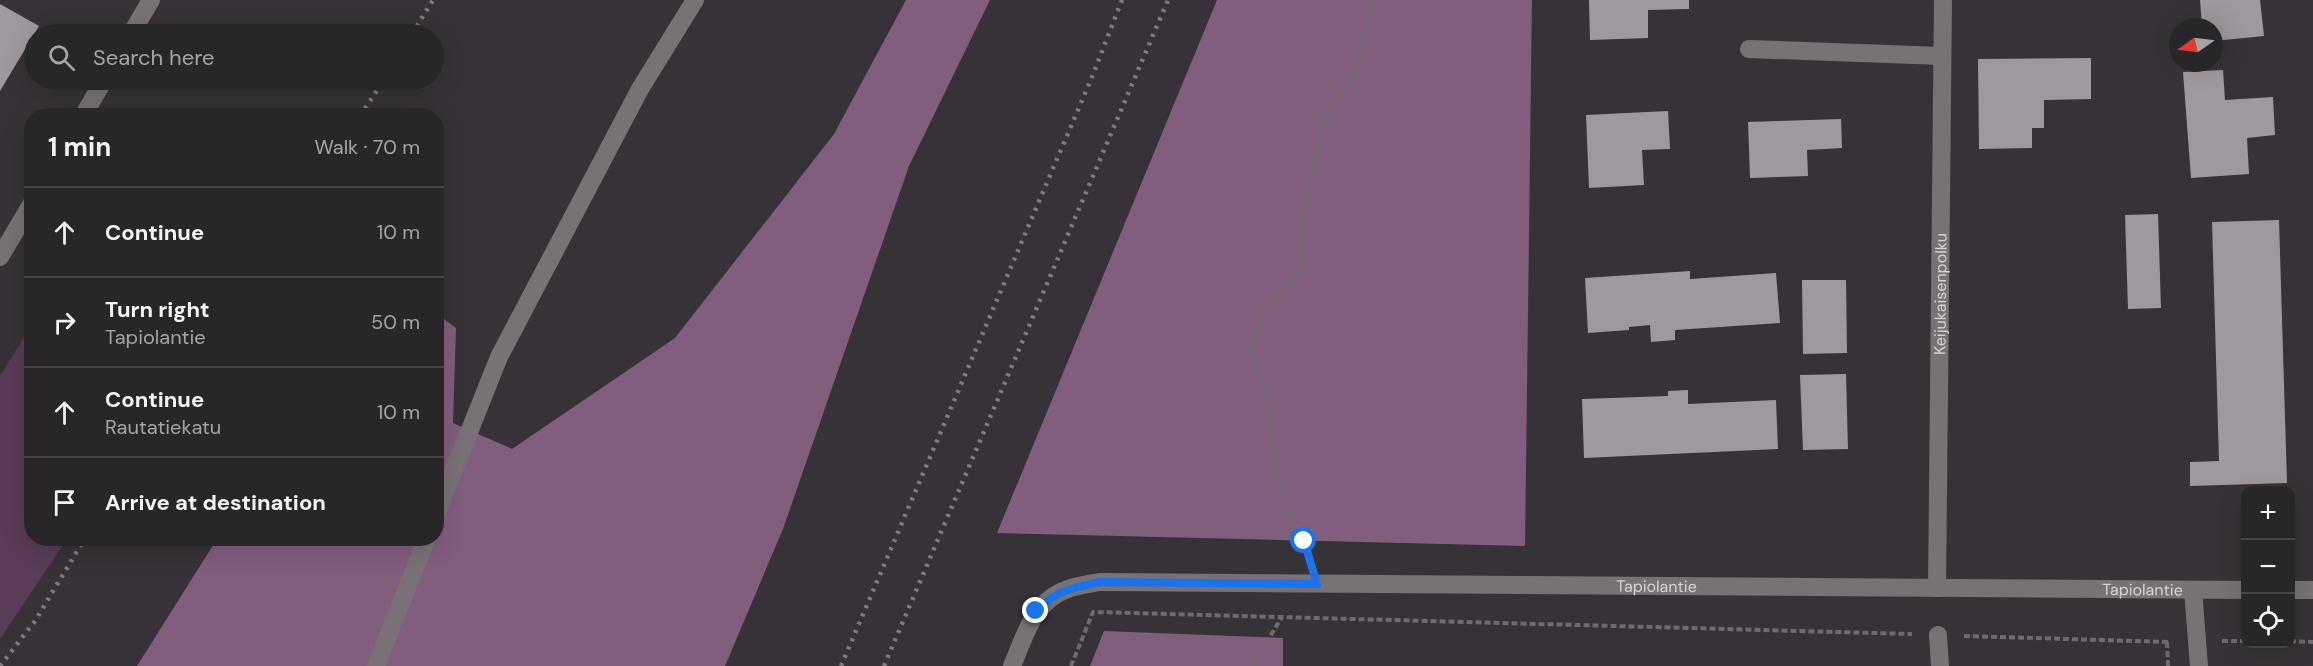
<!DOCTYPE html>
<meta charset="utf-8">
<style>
body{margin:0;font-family:"DM Sans",sans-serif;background:#312e31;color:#f1f3f6}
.controls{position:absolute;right:18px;bottom:18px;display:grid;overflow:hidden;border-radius:12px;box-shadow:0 6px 24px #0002}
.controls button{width:54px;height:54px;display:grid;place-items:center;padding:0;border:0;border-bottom:2px solid #454346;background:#292629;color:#f1f3f6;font:30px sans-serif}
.compass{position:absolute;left:2169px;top:18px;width:54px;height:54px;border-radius:50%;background:#292629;box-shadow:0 6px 24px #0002;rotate:256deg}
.stop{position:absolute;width:18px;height:18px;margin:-14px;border:4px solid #1a73e8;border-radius:50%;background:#fff}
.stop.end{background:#1a73e8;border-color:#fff;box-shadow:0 2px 6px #0008}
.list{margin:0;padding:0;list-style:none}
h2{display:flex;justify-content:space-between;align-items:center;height:78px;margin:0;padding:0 24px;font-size:26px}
h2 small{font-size:20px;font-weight:400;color:#a5a5a8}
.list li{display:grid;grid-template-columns:39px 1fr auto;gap:18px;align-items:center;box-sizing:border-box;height:90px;padding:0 24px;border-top:2px solid #454346}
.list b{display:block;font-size:22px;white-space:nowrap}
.list p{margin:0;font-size:20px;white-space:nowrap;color:#a5a5a8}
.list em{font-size:20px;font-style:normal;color:#a5a5a8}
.icon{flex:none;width:33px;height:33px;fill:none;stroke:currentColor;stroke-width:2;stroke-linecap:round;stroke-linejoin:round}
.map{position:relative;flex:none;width:2313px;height:666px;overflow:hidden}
.search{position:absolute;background:#292629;box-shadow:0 6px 24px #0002;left:24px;top:24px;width:420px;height:66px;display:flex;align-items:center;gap:15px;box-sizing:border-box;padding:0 21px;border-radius:33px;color:#a5a5a8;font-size:22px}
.panel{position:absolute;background:#292629;box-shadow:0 6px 24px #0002;left:24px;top:108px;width:420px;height:438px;border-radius:24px}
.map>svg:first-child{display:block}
.green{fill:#593c57}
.forest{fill:#815d7e}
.building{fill:#9f999f}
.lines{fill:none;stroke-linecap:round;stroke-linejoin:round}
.path{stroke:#6e6a6e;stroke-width:4;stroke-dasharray:6 3;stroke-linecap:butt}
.service{stroke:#787277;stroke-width:18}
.minor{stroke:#787277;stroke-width:18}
.tertiary{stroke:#787277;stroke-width:18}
.rail{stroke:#807b80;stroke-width:4.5;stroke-dasharray:3 6;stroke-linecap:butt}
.route{stroke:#1a73e8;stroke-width:8}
.labels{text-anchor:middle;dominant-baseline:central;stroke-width:6;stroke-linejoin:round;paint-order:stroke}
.street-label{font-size:16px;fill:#d6d3d6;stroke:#2d292d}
</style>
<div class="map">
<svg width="2313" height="666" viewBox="0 0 2313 666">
<rect width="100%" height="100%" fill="#373237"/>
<!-- green -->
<path class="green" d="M31,326l1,212 35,1 -67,100v-263z"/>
<!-- forest -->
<path class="forest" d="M906,0h84l-81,166 -126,363 -58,137h-588l80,-127 219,-1 1,-224 19,14 -3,95 59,26 163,-111 159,-204z
M1217,0h315l-7,546 -528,-13z
M1104,631l179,7v28h-193z"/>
<!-- building -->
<path class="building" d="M1589,0h100v9l-41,1v28l-58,2z
M2200,0h60l4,36 -50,5v-14h-12z
M0,4l39,22 -39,65z
M2091,58v41l-47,1v28h-12v20l-53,1 -1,-90z
M2223,70l2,30 48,-3 2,38 -28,3 2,36 -58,4 -8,-106z
M1668,111l2,38 -28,1 2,35 -55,3 -3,-73z
M1841,119l1,29 -35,2 1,26 -58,2 -2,-56z
M2158,214l3,94 -33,1 -3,-94z
M2279,220l8,263 -97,3v-24l29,-1 -7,-239z
M1690,271v8l86,-6 4,50 -105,7v10l-24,2 -1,-17 -21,2v3l-41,3 -3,-55z
M1802,280h44l1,73 -44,1z
M1846,374l2,75 -45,1 -3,-75z
M1688,390v14l88,-4 2,49 -194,9 -2,-59 86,-3v-5z"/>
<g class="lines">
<!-- path -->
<path class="path" d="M1309,558l-33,-81 -7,-72 -18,-59 11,-30 39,-48 3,-64 20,-80 30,-49 17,-61 -1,-14
M1964,636l206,6
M2222,641h24
M2290,641l23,1
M2167,642l1,24
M1071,666l22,-54 819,22
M1252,666l30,-49"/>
<!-- service -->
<path class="service" d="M131,34l20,-34
M1749,49l193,7
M83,116l21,-36
M0,257l32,-54
M436,515l63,-158 141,-268 55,-89
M376,666l51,-128"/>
<!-- minor -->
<g class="minor">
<path id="s1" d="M1937,588l6,-588"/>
<path d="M2193,590l6,76"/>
<path d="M1938,635l2,31"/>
</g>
<!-- tertiary -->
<g class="tertiary">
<path d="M2290,590h23"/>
<path id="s2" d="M1012,666c13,-30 21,-65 56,-77 10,-4 21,-5 32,-7l1146,8"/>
</g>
<!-- rail -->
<path class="rail" d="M412,34l21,-34
M360,116l24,-36
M0,666l35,-45 50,-83
M841,666l251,-589 30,-77
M884,666l284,-666"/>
</g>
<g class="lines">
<!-- route -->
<path class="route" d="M1036,611c21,-21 36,-23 64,-29l217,2 -13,-43"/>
</g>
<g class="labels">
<!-- street labels -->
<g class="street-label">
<text stroke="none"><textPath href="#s1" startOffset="294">Keijukaisenpolku</textPath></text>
<text stroke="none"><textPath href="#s2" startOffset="688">Tapiolantie</textPath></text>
<text stroke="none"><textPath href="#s2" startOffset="1174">Tapiolantie</textPath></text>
</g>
</g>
</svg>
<div class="controls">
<button>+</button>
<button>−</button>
<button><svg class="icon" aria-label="locate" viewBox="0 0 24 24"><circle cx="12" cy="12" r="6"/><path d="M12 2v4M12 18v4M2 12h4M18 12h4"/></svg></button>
</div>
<svg class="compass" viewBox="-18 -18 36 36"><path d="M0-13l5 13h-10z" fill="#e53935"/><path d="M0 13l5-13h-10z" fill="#a5a5a8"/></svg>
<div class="stop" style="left:1304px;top:541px"></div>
<div class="stop end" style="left:1036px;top:611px"></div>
<div class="search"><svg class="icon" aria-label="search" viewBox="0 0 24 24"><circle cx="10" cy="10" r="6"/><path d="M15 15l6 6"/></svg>Search here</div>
<section class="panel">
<h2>1 min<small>Walk · 70 m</small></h2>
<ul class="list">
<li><svg class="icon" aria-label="ahead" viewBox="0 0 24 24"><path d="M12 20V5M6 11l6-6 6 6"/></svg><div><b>Continue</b></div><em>10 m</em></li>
<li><svg class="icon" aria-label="right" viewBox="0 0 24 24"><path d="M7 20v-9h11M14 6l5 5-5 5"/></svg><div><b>Turn right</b><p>Tapiolantie</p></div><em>50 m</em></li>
<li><svg class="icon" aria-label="ahead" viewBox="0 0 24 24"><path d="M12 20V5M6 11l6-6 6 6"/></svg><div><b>Continue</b><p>Rautatiekatu</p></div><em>10 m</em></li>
<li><svg class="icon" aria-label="arrive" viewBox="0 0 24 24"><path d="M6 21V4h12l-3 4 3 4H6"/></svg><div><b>Arrive at destination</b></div></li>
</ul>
</section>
</div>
